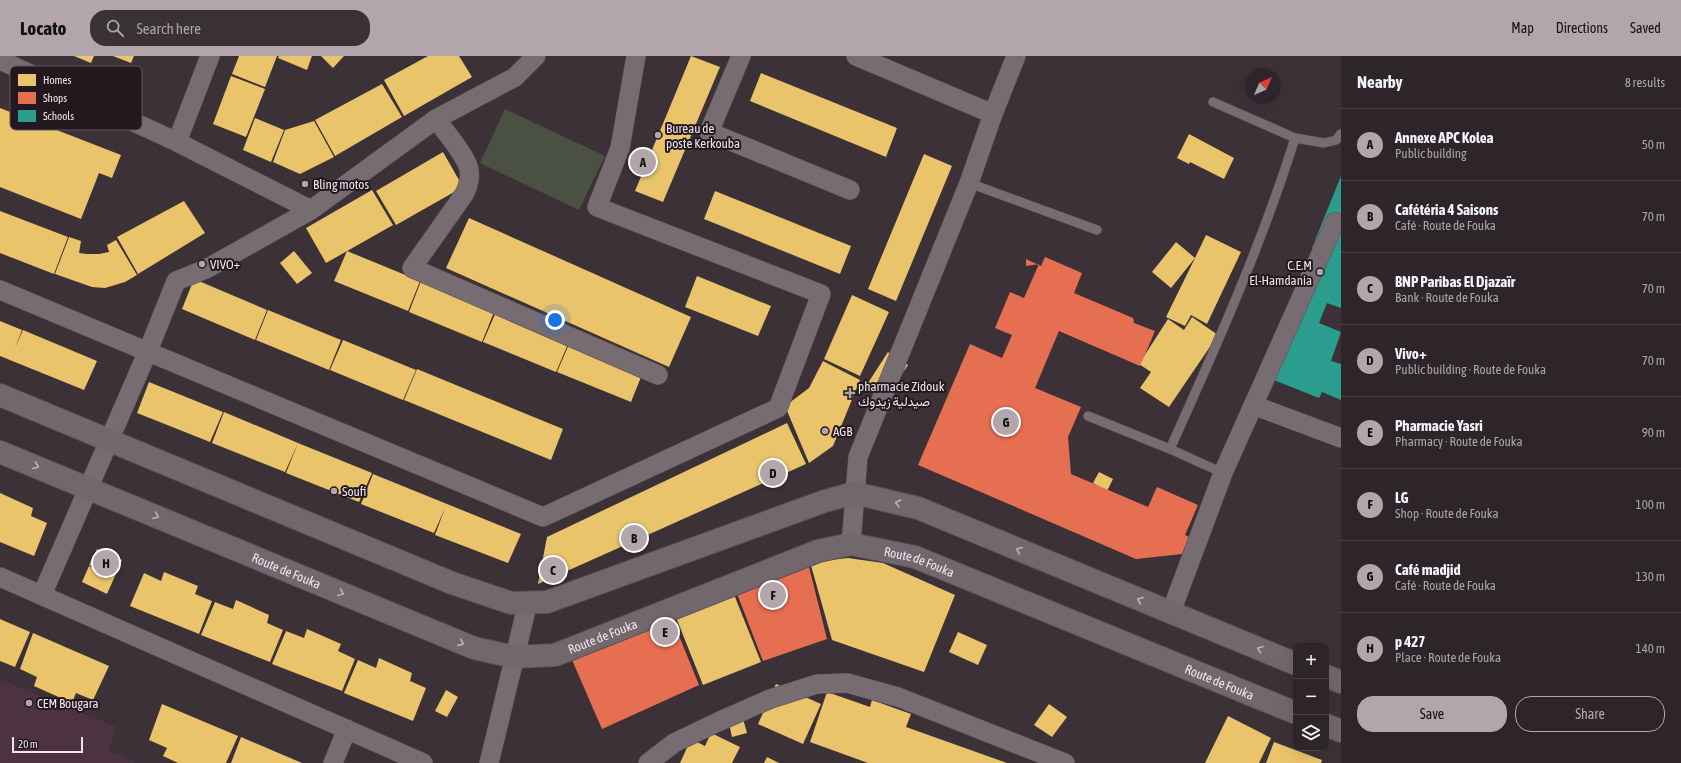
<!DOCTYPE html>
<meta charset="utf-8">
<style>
body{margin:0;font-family:"Asap Condensed",Vazirmatn,sans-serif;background:#3a3136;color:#f1f3f6}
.controls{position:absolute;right:12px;bottom:12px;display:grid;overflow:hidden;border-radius:8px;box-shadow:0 4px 16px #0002}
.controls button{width:36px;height:36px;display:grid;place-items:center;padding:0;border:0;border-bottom:1px solid #494247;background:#2e252a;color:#f1f3f6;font:20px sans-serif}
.compass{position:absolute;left:1245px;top:12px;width:36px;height:36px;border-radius:50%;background:#2e252a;box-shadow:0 4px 16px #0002;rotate:45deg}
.scale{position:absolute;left:12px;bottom:10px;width:71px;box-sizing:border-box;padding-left:4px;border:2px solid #f2e3eb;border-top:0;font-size:11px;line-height:14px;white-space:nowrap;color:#f2e3eb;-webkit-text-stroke:3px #22181e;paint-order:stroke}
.you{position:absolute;left:555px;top:264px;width:14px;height:14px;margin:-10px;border:3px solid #fff;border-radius:50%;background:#1a73e8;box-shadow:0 0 0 6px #1a73e833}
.badge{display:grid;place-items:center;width:26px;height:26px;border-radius:50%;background:#b3a5ac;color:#111;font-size:13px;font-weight:700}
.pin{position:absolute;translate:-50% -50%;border:2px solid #fff;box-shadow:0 1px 4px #0006}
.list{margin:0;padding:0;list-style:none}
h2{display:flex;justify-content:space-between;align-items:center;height:52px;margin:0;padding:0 16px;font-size:17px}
h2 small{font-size:13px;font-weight:400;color:#a7a5a8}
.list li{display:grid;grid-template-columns:26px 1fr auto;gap:12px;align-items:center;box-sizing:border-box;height:72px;padding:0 16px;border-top:1px solid #494247}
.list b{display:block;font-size:15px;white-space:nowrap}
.list p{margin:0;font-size:13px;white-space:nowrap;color:#a7a5a8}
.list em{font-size:13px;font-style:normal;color:#a7a5a8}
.actions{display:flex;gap:8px;padding:12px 16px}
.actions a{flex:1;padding:9px 0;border:1px solid #b3a5ac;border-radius:16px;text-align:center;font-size:14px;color:#b3a5ac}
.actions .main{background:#b3a5ac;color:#111}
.icon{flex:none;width:22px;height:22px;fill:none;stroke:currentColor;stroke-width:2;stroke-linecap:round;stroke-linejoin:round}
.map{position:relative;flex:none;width:1341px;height:707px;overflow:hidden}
header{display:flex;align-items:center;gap:24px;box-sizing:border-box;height:56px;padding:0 20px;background:#b3a5ac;color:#111}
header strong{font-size:19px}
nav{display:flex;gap:22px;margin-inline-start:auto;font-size:14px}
.search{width:280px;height:36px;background:#3a3136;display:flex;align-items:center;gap:10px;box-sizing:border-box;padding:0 14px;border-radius:16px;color:#a7a5a8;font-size:15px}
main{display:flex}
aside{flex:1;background:#2e252a}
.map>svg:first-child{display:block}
.built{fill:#4d3242}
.green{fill:#4a5042}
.homes{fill:#e9c46a}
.shops{fill:#e76f51}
.schools{fill:#2a9d8f}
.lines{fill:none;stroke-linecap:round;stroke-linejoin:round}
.service-casing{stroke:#594e54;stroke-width:10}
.minor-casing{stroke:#594e54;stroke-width:20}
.secondary-casing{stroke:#594e54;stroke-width:24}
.service{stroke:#766c72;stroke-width:9}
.minor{stroke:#766c72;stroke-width:19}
.secondary{stroke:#73676e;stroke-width:22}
.oneway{stroke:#bfb1b9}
.poi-dot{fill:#b3a5ac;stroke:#22181e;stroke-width:1.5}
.labels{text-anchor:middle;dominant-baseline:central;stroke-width:4;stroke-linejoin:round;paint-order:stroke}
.poi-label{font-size:13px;fill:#f2e3eb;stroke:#22181e;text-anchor:start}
.street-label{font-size:13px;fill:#f2e3eb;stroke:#22181e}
.key{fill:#22181e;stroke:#60555c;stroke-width:1}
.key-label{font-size:11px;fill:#f2e3eb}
</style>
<header>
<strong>Locato</strong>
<div class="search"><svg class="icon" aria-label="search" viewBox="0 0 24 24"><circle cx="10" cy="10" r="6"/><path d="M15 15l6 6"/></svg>Search here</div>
<nav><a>Map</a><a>Directions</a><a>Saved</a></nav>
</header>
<main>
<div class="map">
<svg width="1341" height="707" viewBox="0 0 1341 707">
<rect width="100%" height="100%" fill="#3d3138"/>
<!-- built -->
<path class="built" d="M0,623l116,48 -8,23 28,13h-136z"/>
<!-- green -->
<path class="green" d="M505,53l100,47 -26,54 -99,-47z"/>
<!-- homes -->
<path class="homes" d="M74,0h20l-3,7z
M113,0h21l-3,7z
M239,0h38l-12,31 -33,-13z
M279,0h33l-5,14 -29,-12z
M321,0h23l-11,12z
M428,0h31l13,21 -68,39 -20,-36z
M691,0l29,11 -57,135 -28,-11z
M761,17l136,55 -11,29 -136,-56z
M231,20l34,13 -19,48 -33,-13z
M382,28l20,33 -67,39 -20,-36z
M0,52l121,47 -9,23 -13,-5 -18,46 -81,-32z
M255,62l29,12 -13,32 -28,-12z
M314,65l20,36 -34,17 -27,-12 12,-32z
M1189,78l45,24 -10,21 -34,-17 -1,2 -12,-6z
M443,96l20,35 -67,38 -20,-34z
M924,98l28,12 -56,135 -28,-12z
M372,134l21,35 -67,38 -20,-35z
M715,135l136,55 -11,28 -136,-55z
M184,145l21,32 -67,41 -21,-37z
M0,155l68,26 -14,37 -54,-21z
M469,162l222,99 -22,50 -223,-99z
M1206,179l35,17 -34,72 -16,-9 -6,11 -19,-9 29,-59 -24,30 -19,-16 24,-30 19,16z
M69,181l12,4 -2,12 8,1h12l10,-2 -2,-7 9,-5 21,35 -12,7 -20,6 -13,-1 -37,-13z
M294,195l18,22 -15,11 -17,-21z
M347,195l73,30 -12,30 -74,-30z
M697,220l74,30 -13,30 -73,-29z
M194,223l73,31 -12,30 -73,-31z
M421,225l73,31 -12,30 -73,-30z
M852,239l37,17 -29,64 -36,-17z
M268,254l73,30 -12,30 -73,-30z
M496,256l73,30 -13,30 -73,-30z
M1192,261l26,18 -49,72 -29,-19 11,-16 -12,-8 29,-45 16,11z
M0,265l22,9 -7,18 8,-18 74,31 -13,29 -84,-34z
M343,284l73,30 -13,30 -73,-30z
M570,286l73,30 -12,30 -74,-30z
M888,296l20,13 -20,30 -20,-12z
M823,305l37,19 -27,66 -24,17 -24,-57 24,-18z
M417,313l146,60 -12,31 -147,-60z
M149,326l74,30 -13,30 -73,-29z
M224,356l74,31 -13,29 -73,-29z
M787,367l19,41 -268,120 9,-47z
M298,387l74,30 -13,29 -73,-29z
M1099,416l14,7 -6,12 -14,-8z
M373,418l148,60 -13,29 -73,-28 10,-27 -11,25 -73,-29z
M0,437l33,15 -2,8 16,7 -13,33 -34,-14z
M97,493l25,11 -15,34 -25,-12 7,-16 21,9 -21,-10z
M848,502l35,5 72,32 -31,77 -92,-32 -22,-78z
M164,516l34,14 -3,8 17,7 -13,33 -69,-28 14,-33 17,8z
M733,536l28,70 -58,23 -28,-70z
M236,544l33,15 -2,8 16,7 -13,32 -69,-27 14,-33 18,7z
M0,563l30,13 -15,35 -15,-6z
M307,573l34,15 -3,7 17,8 -13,32 -70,-27 14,-33 18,7z
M958,576l29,13 -9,20 -29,-13z
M33,577l76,33 -16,34 -17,-7 -4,10 -38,-17 3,-9 -17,-8z
M379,602l33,15 -2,8 16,7 -13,33 -69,-28 14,-33 18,8z
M776,628l45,20 -18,40 -45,-20z
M446,634l12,7 -11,20 -12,-6z
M827,636l43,15 2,-7 39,14 -5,13 101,36h-139l-58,-21z
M162,648l76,32 -12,27h-48l-15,-7 4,-8 -18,-8z
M1049,648l18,13 -15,20 -18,-12z
M742,659l5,18 -15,4 -4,-18z
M1228,660l43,22 -12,25h-54z
M711,677l29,14 -8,16h-52l11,-24 14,7z
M241,681l61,26h-71z
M1274,686l48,18 -1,3h-55z
M767,701l12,6h-15z"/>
<!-- shops -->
<path class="shops" d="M1045,201l37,16 -8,20 59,25 1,5 21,8 -15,35 -81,-35 -24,57 46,19 -13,30 3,37 77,33 9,-20 41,18 -13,30 4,2 -7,17 -46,5 -218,-94 52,-121 32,14 10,-23 -17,-7 15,-36 14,6 15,-34 -13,2v-7l15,7z
M808,507l19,76 -64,22 -27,-70z
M671,560l28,69 -97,44 -30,-69z"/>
<!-- schools -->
<path class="schools" d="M1341,120v132l-14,-5 -8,20 22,9 -10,29 10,3v36l-19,-8 -3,6 -58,-23 63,-123 -12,-4z"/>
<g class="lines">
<!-- service casing -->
<g class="service-casing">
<path id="service" d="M1213,46l82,36 29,5 12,-3 5,-6
M969,127l128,47
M1088,360l82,33 53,24
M1170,393c46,-102 92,-205 125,-311"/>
</g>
<!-- minor casing -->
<g class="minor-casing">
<path id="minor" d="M741,0l-32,76 141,58
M856,0l137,58
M0,4l177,82 134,68
M436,63c10,14 26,31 32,47 3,8 1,19 -3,27l-53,75 246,107
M177,86l33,-86
M0,234l543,227 235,-109 43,-114 -224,-87 23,-59 16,-92
M1253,349l88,33
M851,488l7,-87 111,-274 24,-69 23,-58
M0,521l423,186
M42,539l106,-244 28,-70 30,-12 105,-59 125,-91 79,-42 21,-21
M1171,556l52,-139 112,-251
M333,707l14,-34
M489,707l39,-161
M648,707l26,-20 46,-22 50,-22 47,-15 30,-1 51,14 167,66"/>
</g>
<!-- secondary casing -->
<g class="secondary-casing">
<g id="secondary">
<path d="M0,339l452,188 59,20 36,-1 278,-101 29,-8 64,15 378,156"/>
<path id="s1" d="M0,396l474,196 40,9 41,-2 263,-104 33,-7 64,13 381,156"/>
<path d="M1326,620l15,6"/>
<path d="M1326,669l15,6"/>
</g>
</g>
<!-- service -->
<use href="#service" class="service"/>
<!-- minor -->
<use href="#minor" class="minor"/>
<!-- secondary -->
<use href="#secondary" class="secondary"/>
</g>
<!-- one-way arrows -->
<defs><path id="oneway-chevron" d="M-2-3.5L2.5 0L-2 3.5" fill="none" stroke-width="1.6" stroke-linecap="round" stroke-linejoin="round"/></defs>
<g class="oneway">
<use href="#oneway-chevron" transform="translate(36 410) rotate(22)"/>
<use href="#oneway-chevron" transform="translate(898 447) rotate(-166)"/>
<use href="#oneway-chevron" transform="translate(156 460) rotate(23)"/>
<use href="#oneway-chevron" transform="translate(1019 494) rotate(-158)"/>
<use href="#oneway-chevron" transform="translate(341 537) rotate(23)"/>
<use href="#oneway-chevron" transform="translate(1140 544) rotate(-158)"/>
<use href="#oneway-chevron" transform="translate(461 587) rotate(23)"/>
<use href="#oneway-chevron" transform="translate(1260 593) rotate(-158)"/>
</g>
<!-- markers -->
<g class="poi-dot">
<circle cx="658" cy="79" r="4"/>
<circle cx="305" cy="128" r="4"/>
<circle cx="202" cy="208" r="4"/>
<circle cx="1320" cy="216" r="4"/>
<path d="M848 331h4v4h4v4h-4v4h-4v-4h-4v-4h4z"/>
<circle cx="825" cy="375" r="4"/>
<circle cx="334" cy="435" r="4"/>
<circle cx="29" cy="647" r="4"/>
</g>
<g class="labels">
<!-- poi labels -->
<g class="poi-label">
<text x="666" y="72">Bureau de<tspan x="666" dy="15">poste Kerkouba</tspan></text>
<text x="313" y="128">Bling motos</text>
<text x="210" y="208">VIVO+</text>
<text x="1312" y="209" text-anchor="end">C.E.M<tspan x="1312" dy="15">El-Hamdania</tspan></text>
<text x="858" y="330">pharmacie Zidouk<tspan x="858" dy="15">صيدلية زيدوك</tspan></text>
<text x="833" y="375">AGB</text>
<text x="342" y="435">Soufi</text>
<text x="37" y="647">CEM Bougara</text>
</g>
<!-- street labels -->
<g class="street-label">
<text stroke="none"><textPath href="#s1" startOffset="982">Route de Fouka</textPath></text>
<text stroke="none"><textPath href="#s1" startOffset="310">Route de Fouka</textPath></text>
<text stroke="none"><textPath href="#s1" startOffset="646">Route de Fouka</textPath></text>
<text stroke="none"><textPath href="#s1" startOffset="1306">Route de Fouka</textPath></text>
</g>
</g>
<!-- legend -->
<rect x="10" y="10" width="132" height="64" rx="6" class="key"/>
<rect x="18" y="18" width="18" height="12" fill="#e9c46a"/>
<rect x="18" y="36" width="18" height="12" fill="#e76f51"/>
<rect x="18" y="54" width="18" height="12" fill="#2a9d8f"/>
<g class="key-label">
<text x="43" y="28">Homes</text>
<text x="43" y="46">Shops</text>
<text x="43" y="64">Schools</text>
</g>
</svg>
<div class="controls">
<button>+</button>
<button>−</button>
<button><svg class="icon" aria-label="layers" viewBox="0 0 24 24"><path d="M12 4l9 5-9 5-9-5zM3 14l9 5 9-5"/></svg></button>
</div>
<svg class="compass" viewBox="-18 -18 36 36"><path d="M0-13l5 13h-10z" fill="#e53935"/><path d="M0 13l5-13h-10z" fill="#a7a5a8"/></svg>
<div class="scale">20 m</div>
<div class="you"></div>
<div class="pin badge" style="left:643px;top:106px">A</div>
<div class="pin badge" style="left:634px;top:482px">B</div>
<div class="pin badge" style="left:553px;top:514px">C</div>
<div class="pin badge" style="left:773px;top:417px">D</div>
<div class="pin badge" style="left:665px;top:576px">E</div>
<div class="pin badge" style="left:773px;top:539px">F</div>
<div class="pin badge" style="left:1006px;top:366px">G</div>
<div class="pin badge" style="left:106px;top:507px">H</div>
</div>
<aside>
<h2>Nearby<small>8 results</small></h2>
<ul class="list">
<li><span class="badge">A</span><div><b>Annexe APC Kolea</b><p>Public building</p></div><em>50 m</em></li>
<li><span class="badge">B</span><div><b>Cafétéria 4 Saisons</b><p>Café · Route de Fouka</p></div><em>70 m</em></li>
<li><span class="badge">C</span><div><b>BNP Paribas El Djazaïr</b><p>Bank · Route de Fouka</p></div><em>70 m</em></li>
<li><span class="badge">D</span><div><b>Vivo+</b><p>Public building · Route de Fouka</p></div><em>70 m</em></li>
<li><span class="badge">E</span><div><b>Pharmacie Yasri</b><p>Pharmacy · Route de Fouka</p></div><em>90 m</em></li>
<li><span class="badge">F</span><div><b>LG</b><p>Shop · Route de Fouka</p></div><em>100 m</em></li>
<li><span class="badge">G</span><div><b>Café madjid</b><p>Café · Route de Fouka</p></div><em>130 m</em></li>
<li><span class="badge">H</span><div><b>p 427</b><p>Place · Route de Fouka</p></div><em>140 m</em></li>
</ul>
<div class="actions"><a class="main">Save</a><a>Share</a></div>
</aside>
</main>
